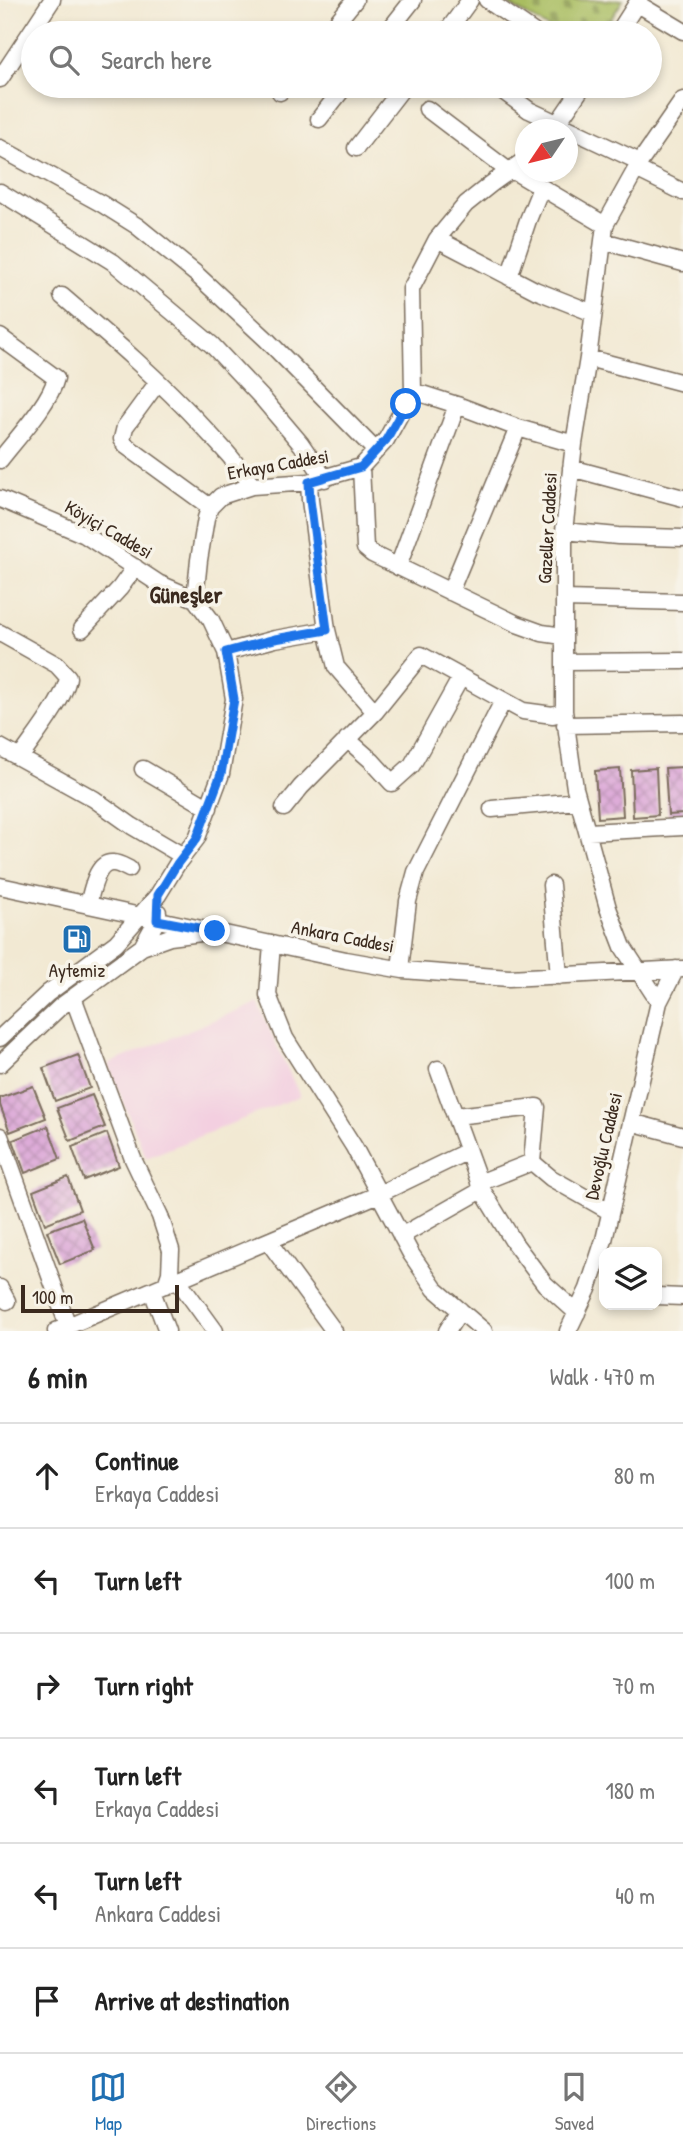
<!DOCTYPE html>
<meta charset="utf-8">
<style>
body{margin:0;font-family:"Patrick Hand",sans-serif;background:#f2f2f2;color:#222}
.controls{position:absolute;right:21px;bottom:21px;display:grid;overflow:hidden;border-radius:14px;box-shadow:0 4px 10px #0003}
.controls button{width:63px;height:63px;display:grid;place-items:center;padding:0;border:0;border-bottom:2px solid #e0e0e0;background:#fff;color:#222;font:35px sans-serif}
.compass{position:absolute;left:515px;top:119px;width:63px;height:63px;border-radius:50%;background:#fff;box-shadow:0 4px 10px #0003;rotate:235deg}
.scale{position:absolute;left:21px;bottom:18px;width:158px;box-sizing:border-box;padding-left:7px;border:4px solid #3b2a1e;border-top:0;font-size:19px;line-height:24px;white-space:nowrap;color:#3b2a1e;-webkit-text-stroke:5px #f7f3e8;paint-order:stroke}
.stop{position:absolute;width:21px;height:21px;margin:-16px;border:5px solid #1a73e8;border-radius:50%;background:#fff}
.stop.end{background:#1a73e8;border-color:#fff;box-shadow:0 2px 7px #0008}
.list{margin:0;padding:0;list-style:none}
h2{display:flex;justify-content:space-between;align-items:center;height:91px;margin:0;padding:0 28px;font-size:30px}
h2 small{font-size:23px;font-weight:400;color:#767676}
.list li{display:grid;grid-template-columns:46px 1fr auto;gap:21px;align-items:center;box-sizing:border-box;height:105px;padding:0 28px;border-top:2px solid #e0e0e0}
.list b{display:block;font-size:26px;white-space:nowrap}
.list p{margin:0;font-size:23px;white-space:nowrap;color:#767676}
.list em{font-size:23px;font-style:normal;color:#767676}
.icon{flex:none;width:38px;height:38px;fill:none;stroke:currentColor;stroke-width:2;stroke-linecap:round;stroke-linejoin:round}
.map{position:relative;flex:none;width:683px;height:1331px;overflow:hidden}
.search{position:absolute;background:#fff;box-shadow:0 4px 10px #0003;left:21px;right:21px;top:21px;height:77px;display:flex;align-items:center;gap:18px;box-sizing:border-box;padding:0 24px;border-radius:38px;color:#767676;font-size:26px}
.sheet{height:721px;background:#fff}
nav{display:flex;justify-content:space-around;align-items:center;box-sizing:border-box;height:98px;border-top:2px solid #e0e0e0;background:#fff;font-size:19px;color:#767676}
nav a{display:grid;justify-items:center;gap:4px}
nav .on{color:#1f6fb2}
.map>svg:first-child{display:block}
.built{fill:#f3cfe0}
.cemetery{fill:url(#cemetery-stones);stroke:#727440;stroke-width:2}
.building{fill:url(#building-cross-hatch)}
.lines{fill:none;stroke-linecap:round;stroke-linejoin:round}
.minor-casing{stroke:#7b6d5d;stroke-width:19}
.minor{stroke:#fff;stroke-width:16}
.route{stroke:#1a73e8;stroke-width:9}
.labels{text-anchor:middle;dominant-baseline:central;stroke-width:7;stroke-linejoin:round;paint-order:stroke}
.street-label{font-size:19px;fill:#3b2a1e;stroke:#f7f3e8}
.poi-label{font-size:19px;fill:#3b2a1e;stroke:#f7f3e8}
.quarter-label{font-size:23px;font-weight:bold;fill:#3b2a1e;stroke:#f7f3e8}
</style>
<div class="map">
<svg width="683" height="1331" viewBox="0 0 683 1331">
<defs>
<pattern id="cemetery-stones" width="16" height="16" patternUnits="userSpaceOnUse" patternTransform="scale(1.75)"><rect width="16" height="16" fill="#a9bd61"/><path d="M2 7V4a2 2 0 0 1 4 0v3zM10 15v-3a2 2 0 0 1 4 0v3z" fill="#8b9a4f"/></pattern>
<pattern id="building-cross-hatch" width="8" height="8" patternUnits="userSpaceOnUse" patternTransform="scale(1.75)"><rect width="8" height="8" fill="#d89cd5"/><path d="M0 0l8 8M0 8l8-8" fill="none" stroke="#b07fac"/></pattern>
</defs>
<rect width="100%" height="100%" fill="#f7f3e8"/>
<filter id="ink" filterUnits="userSpaceOnUse"><feTurbulence type="fractalNoise" baseFrequency=".0143" numOctaves="2"/><feDisplacementMap in="SourceGraphic" scale="14" xChannelSelector="R" yChannelSelector="G"/><feConvolveMatrix kernelMatrix="1 2 1 2 8 2 1 2 1" color-interpolation-filters="sRGB"/></filter>
<filter id="wash" filterUnits="userSpaceOnUse"><feTurbulence type="fractalNoise" baseFrequency=".00686" numOctaves="4" result="noise"/><feDisplacementMap in="SourceGraphic" scale="28" xChannelSelector="R" yChannelSelector="G"/><feGaussianBlur stdDeviation="1.57" result="paint"/><feColorMatrix in="noise" values="0 0 0 0 0 0 0 0 0 0 0 0 0 0 0 0 0 1.4 0 .05"/><feComposite in="paint" operator="in"/></filter>
<g filter="url(#wash)">
<rect width="100%" height="100%" fill="#f2e9d3"/>
<!-- built -->
<path class="built" d="M257,1002l43,94 -154,62 -38,-94z"/>
<!-- cemetery -->
<path class="cemetery" d="M501,0h122l-21,33h-45z"/>
<g id="blocks">
<!-- building -->
<path class="building" d="M683,767v47l-15,1 -3,-47z
M656,768l2,47 -25,2 -2,-47z
M620,769l3,47 -25,2 -3,-47z
M78,1055l12,33 -35,13 -12,-33z
M33,1086l13,32 -36,14 -10,-27v-7z
M92,1095l13,32 -35,14 -13,-33z
M48,1126l12,33 -35,14 -12,-33z
M107,1133l12,33 -35,14 -12,-33z
M68,1177l12,33 -35,14 -12,-33z
M82,1218l13,32 -35,14 -13,-33z"/>
</g>
</g>
<g filter="url(#ink)">
<use href="#blocks" fill-opacity="0" stroke="#7b6d5d" stroke-width="2"/>
<g class="lines">
<!-- minor casing -->
<g class="minor-casing">
<path id="minor" d="M487,0l48,33
M638,4l45,27
M328,33l27,-33
M387,33l26,-33
M446,33l24,-33
M618,33l21,-33
M0,79l52,-79
M496,86l33,24 111,52
M280,92l5,-6
M427,109l83,63
M319,119l26,-33
M553,130l30,-44
M0,148l102,56 35,22 58,47 71,66 110,112
M356,148l48,-62
M636,169l47,23
M512,170l93,55
M0,192l113,70 99,83 51,54 38,45 24,35
M437,239l98,51 58,23
M603,241l80,22
M509,277l19,-57 13,-32
M62,296c49,42 98,84 142,132 18,19 34,36 48,58
M0,337l56,41c-6,25 -40,61 -56,82
M588,358l95,25
M158,382l-33,45 -3,12 3,6 85,62
M457,405l61,23 56,16
M361,467l4,81 7,6 145,70 25,9 21,3
M571,468l112,30
M0,499l85,36 73,48 37,16
M564,531l54,5 65,2
M398,567l59,-162 -44,-14
M450,592l68,-164
M564,599l119,3
M82,629l38,-41 15,-21
M0,633l57,32 11,12c-2,21 -36,63 -48,81
M226,652l49,-13 52,-9 -17,-130 -1,-18
M564,662l119,-1
M375,712l46,-57 102,56 30,4 11,-4
M565,725l118,-2
M347,739l25,22 20,22 20,-18 49,-88
M0,747l94,52 38,27 51,30
M143,769l66,39
M284,808l17,-21 74,-75 -39,-45 -9,-37
M492,809l86,-8
M588,832l95,-5
M551,885l8,91
M0,886l346,74 57,10 106,8 174,-9
M88,904c4,-12 8,-43 25,-41 5,0 12,4 16,6
M272,944l-4,51 17,43 69,109 57,107 24,35 49,42
M142,947l28,-10 31,-4
M400,969l8,-68 8,-29 87,-171
M73,997l60,162 27,57 11,34 -1,23 -4,12
M659,1002l-36,-55 -15,-39 -33,-120 -11,-77v-180l10,-87 14,-86 17,-133 35,-63 43,-62
M0,1038l48,-45 68,-50 42,-48 19,-31 20,-26 24,-64 13,-75 -8,-47 -15,-32 -16,-21 4,-39 7,-42 4,-11 11,-11 31,-10 57,-4 52,-15 25,-27 27,-49 -2,-102 26,-50 29,-35 25,-20 35,-25
M0,1064l60,-57 82,-60 15,-27 1,-8
M438,1069l44,121 33,54 30,40 32,29
M455,1116l82,-9 -5,55
M631,1122l52,14
M0,1136l68,190
M532,1162l19,16 58,33
M479,1183l53,-21
M401,1236l81,-46
M268,1241l66,90
M178,1280l37,51
M0,1288l7,13
M152,1291l15,40
M657,1296l26,1
M56,1331l323,-137 89,-43
M447,1331l13,-21
M568,1331l20,-42 16,-49 55,-238 17,-33"/>
</g>
<!-- minor -->
<use href="#minor" class="minor"/>
</g>
</g>
<g class="lines" filter="url(#ink)">
<!-- route -->
<path class="route" d="M215,931l-58,-11 1,-25 19,-31 20,-26 24,-64 13,-75 -8,-47 49,-13 52,-9 -17,-130 -1,-18 52,-15 25,-27 20,-36"/>
</g>
<!-- icons -->
<defs>
<g id="fuel-square" transform="scale(1.575)"><rect x="-9" y="-9" width="18" height="18" rx="4" fill="#1f6fb2" stroke="#f7f3e8"/><path d="M-5.5-6h7V0h2V4h1.3V-2.5L3-4.5l.8-.8L6-3V5H2.5V1h-1V6h-7ZM-4.2-4.7v3.2H.2V-4.7Z" fill="#fff"/></g>
</defs>
<g fill-rule="evenodd">
<use href="#fuel-square" x="77" y="939"/>
</g>
<g class="labels">
<!-- street labels -->
<g class="street-label">
<text transform="translate(278 464) rotate(-10)">Erkaya Caddesi</text>
<text transform="translate(547 528) rotate(-87)">Gazeller Caddesi</text>
<text transform="translate(109 529) rotate(30)">Köyiçi Caddesi</text>
<text transform="translate(343 936) rotate(11)">Ankara Caddesi</text>
<text transform="translate(603 1146) rotate(-77)">Devoğlu Caddesi</text>
</g>
<!-- poi labels -->
<g class="poi-label">
<text x="77" y="970">Aytemiz</text>
</g>
<!-- quarter labels -->
<g class="quarter-label">
<text x="186" y="594">Güneşler</text>
</g>
</g>
</svg>
<div class="controls">
<button><svg class="icon" aria-label="layers" viewBox="0 0 24 24"><path d="M12 4l9 5-9 5-9-5zM3 14l9 5 9-5"/></svg></button>
</div>
<svg class="compass" viewBox="-18 -18 36 36"><path d="M0-13l5 13h-10z" fill="#e53935"/><path d="M0 13l5-13h-10z" fill="#767676"/></svg>
<div class="scale">100 m</div>
<div class="stop" style="left:406px;top:404px"></div>
<div class="stop end" style="left:215px;top:931px"></div>
<div class="search"><svg class="icon" aria-label="search" viewBox="0 0 24 24"><circle cx="10" cy="10" r="6"/><path d="M15 15l6 6"/></svg>Search here</div>
</div>
<section class="sheet">
<h2>6 min<small>Walk · 470 m</small></h2>
<ul class="list">
<li><svg class="icon" aria-label="ahead" viewBox="0 0 24 24"><path d="M12 20V5M6 11l6-6 6 6"/></svg><div><b>Continue</b><p>Erkaya Caddesi</p></div><em>80 m</em></li>
<li><svg class="icon" aria-label="left" viewBox="0 0 24 24"><path d="M17 20v-9H6M10 6l-5 5 5 5"/></svg><div><b>Turn left</b></div><em>100 m</em></li>
<li><svg class="icon" aria-label="right" viewBox="0 0 24 24"><path d="M7 20v-9h11M14 6l5 5-5 5"/></svg><div><b>Turn right</b></div><em>70 m</em></li>
<li><svg class="icon" aria-label="left" viewBox="0 0 24 24"><path d="M17 20v-9H6M10 6l-5 5 5 5"/></svg><div><b>Turn left</b><p>Erkaya Caddesi</p></div><em>180 m</em></li>
<li><svg class="icon" aria-label="left" viewBox="0 0 24 24"><path d="M17 20v-9H6M10 6l-5 5 5 5"/></svg><div><b>Turn left</b><p>Ankara Caddesi</p></div><em>40 m</em></li>
<li><svg class="icon" aria-label="arrive" viewBox="0 0 24 24"><path d="M6 21V4h12l-3 4 3 4H6"/></svg><div><b>Arrive at destination</b></div></li>
</ul>
</section>
<nav>
<a class="on"><svg class="icon" aria-label="map" viewBox="0 0 24 24"><path d="M3 6l6-2 6 2 6-2v14l-6 2-6-2-6 2zM9 4v14M15 6v14"/></svg>Map</a>
<a><svg class="icon" aria-label="directions" viewBox="0 0 24 24"><path d="M12 3l9 9-9 9-9-9zM9 14v-3h6M13 9l2 2-2 2"/></svg>Directions</a>
<a><svg class="icon" aria-label="saved" viewBox="0 0 24 24"><path d="M7 4h10v16l-5-4-5 4z"/></svg>Saved</a>
</nav>
